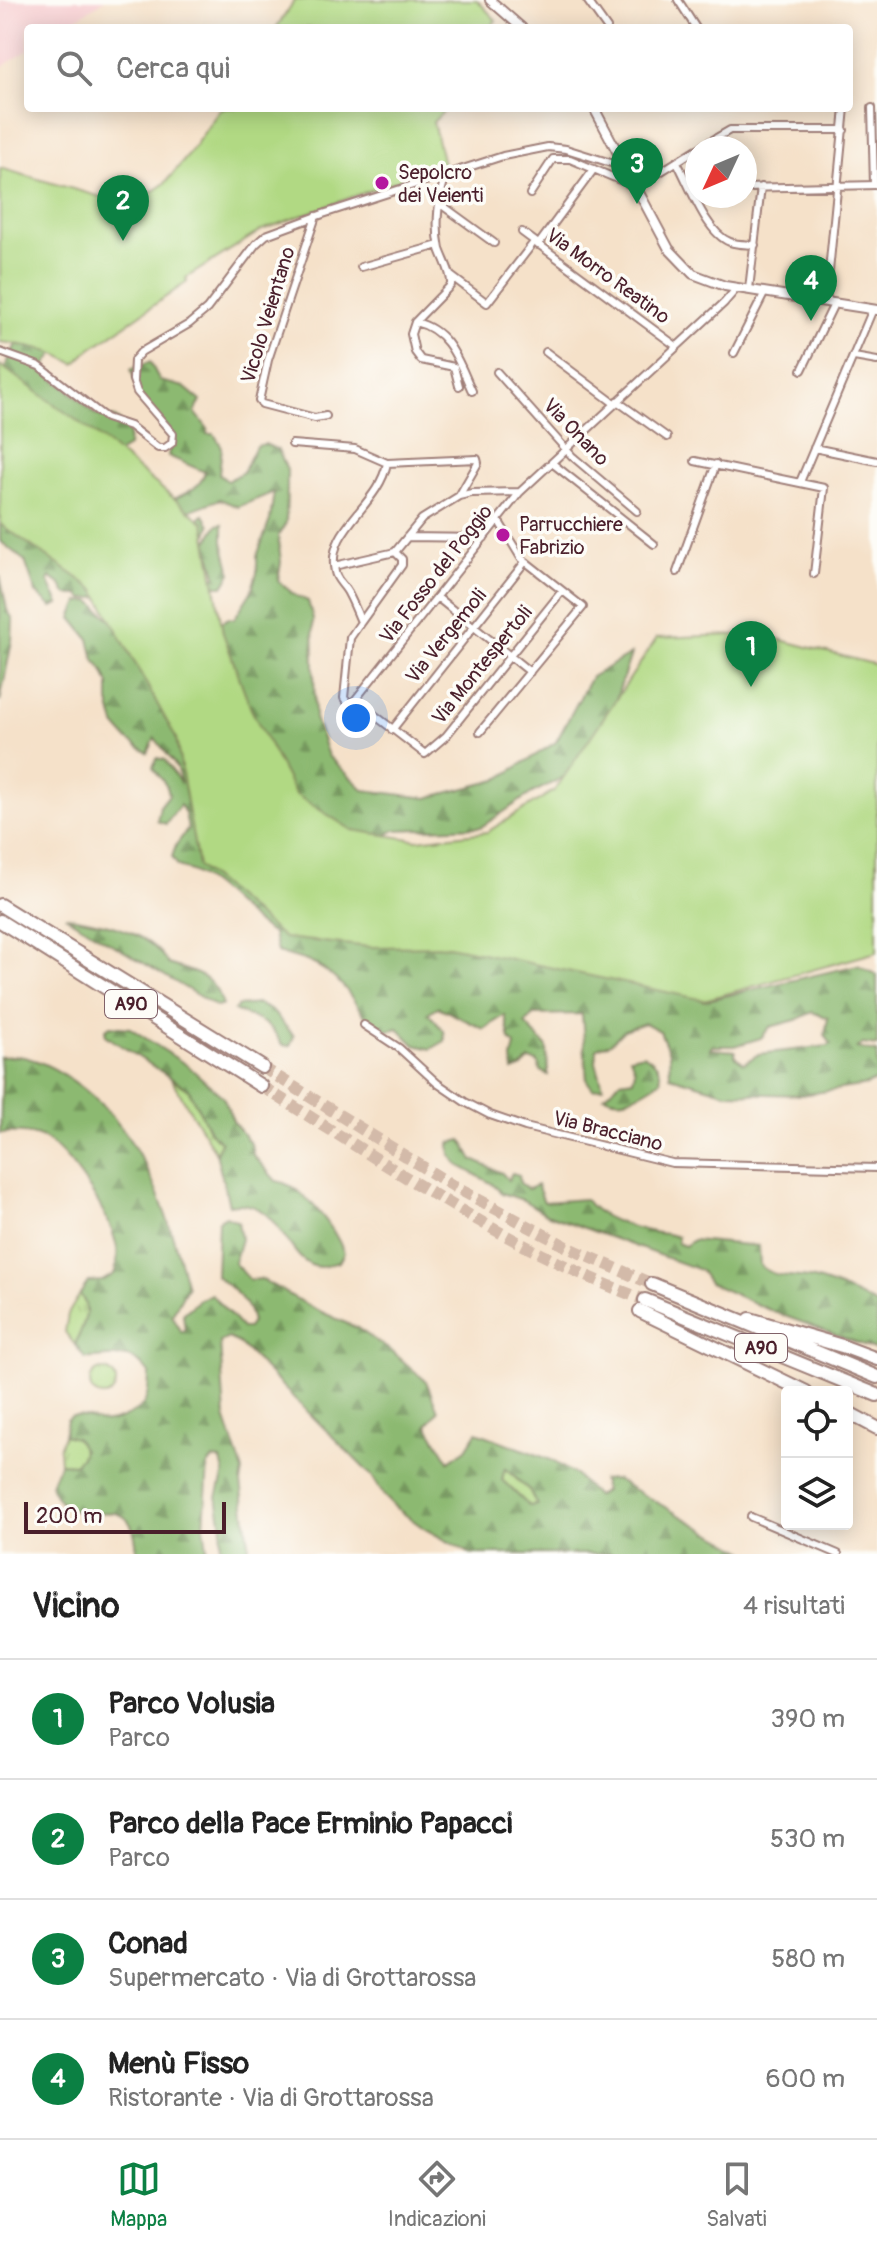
<!DOCTYPE html>
<html lang="it">
<meta charset="utf-8">
<style>
body{margin:0;font-family:Pangolin,sans-serif;background:#f2f2f2;color:#222}
.controls{position:absolute;right:24px;bottom:24px;display:grid;overflow:hidden;border-radius:8px;box-shadow:0 4px 20px #0003}
.controls button{width:72px;height:72px;display:grid;place-items:center;padding:0;border:0;border-bottom:2px solid #e0e0e0;background:#fff;color:#222;font:40px sans-serif}
.compass{position:absolute;left:685px;top:136px;width:72px;height:72px;border-radius:50%;background:#fff;box-shadow:0 4px 20px #0003;rotate:226deg}
.scale{position:absolute;left:24px;bottom:20px;width:202px;box-sizing:border-box;padding-left:8px;border:4px solid #4a1f2b;border-top:0;font-size:22px;line-height:28px;white-space:nowrap;color:#4a1f2b;-webkit-text-stroke:6px #fdfcf7;paint-order:stroke}
.you{position:absolute;left:356px;top:718px;width:28px;height:28px;margin:-20px;border:6px solid #fff;border-radius:50%;background:#1a73e8;box-shadow:0 0 0 12px #1a73e833}
.badge{display:grid;place-items:center;width:52px;height:52px;border-radius:50%;background:#0b8043;color:#fff;font-size:26px;font-weight:700}
.pin{position:absolute;translate:-50% -66px;filter:drop-shadow(0 2px 4px #0008)}
.pin::after{content:'';position:absolute;top:42px;width:28px;height:24px;background:inherit;clip-path:polygon(0 0,100% 0,50% 100%)}
.list{margin:0;padding:0;list-style:none}
h2{display:flex;justify-content:space-between;align-items:center;height:104px;margin:0;padding:0 32px;font-size:34px}
h2 small{font-size:26px;font-weight:400;color:#767676}
.list li{display:grid;grid-template-columns:52px 1fr auto;gap:24px;align-items:center;box-sizing:border-box;height:120px;padding:0 32px;border-top:2px solid #e0e0e0}
.list b{display:block;font-size:30px;white-space:nowrap}
.list p{margin:0;font-size:26px;white-space:nowrap;color:#767676}
.list em{font-size:26px;font-style:normal;color:#767676}
.icon{flex:none;width:44px;height:44px;fill:none;stroke:currentColor;stroke-width:2;stroke-linecap:round;stroke-linejoin:round}
.map{position:relative;flex:none;width:877px;height:1554px;overflow:hidden}
.search{position:absolute;background:#fff;box-shadow:0 4px 20px #0003;left:24px;right:24px;top:24px;height:88px;display:flex;align-items:center;gap:20px;box-sizing:border-box;padding:0 28px;border-radius:8px;color:#767676;font-size:30px}
.sheet{height:584px;background:#fff}
nav{display:flex;justify-content:space-around;align-items:center;box-sizing:border-box;height:112px;border-top:2px solid #e0e0e0;background:#fff;font-size:22px;color:#767676}
nav a{display:grid;justify-items:center;gap:4px}
nav .on{color:#0b8043}
.map>svg:first-child{display:block}
.built{fill:#f7cfd2}
.grass{fill:url(#grass-tufts);stroke:#7e7c57;stroke-width:2}
.forest{fill:url(#forest-firs);stroke:#6b6c4e;stroke-width:2;fill-rule:evenodd}
.green{fill:#b1d983;stroke:#7e7c57;stroke-width:2}
.lines{fill:none;stroke-linecap:round;stroke-linejoin:round}
.motorway-tunnel{stroke:#d3baa9;stroke-width:12;stroke-dasharray:12 6;stroke-linecap:butt}
.minor-casing{stroke:#a0807a;stroke-width:10}
.tertiary-casing{stroke:#a0807a;stroke-width:12}
.motorway-casing{stroke:#a0807a;stroke-width:16}
.minor{stroke:#fff;stroke-width:6}
.tertiary{stroke:#fff;stroke-width:8}
.motorway{stroke:#fff;stroke-width:12}
.poi-dot{fill:#b5179e;stroke:#fdfcf7;stroke-width:3}
.labels{text-anchor:middle;dominant-baseline:central;stroke-width:7;stroke-linejoin:round;paint-order:stroke}
.shield{fill:#fdfcf7;stroke:#806168;stroke-width:2}
.shield-label{font-size:18px;font-weight:bold;fill:#4a1f2b}
.poi-label{font-size:20px;fill:#4a1f2b;stroke:#fdfcf7;text-anchor:start}
.street-label{font-size:20px;fill:#4a1f2b;stroke:#fdfcf7}
</style>
<div class="map">
<svg width="877" height="1554" viewBox="0 0 877 1554">
<defs>
<pattern id="grass-tufts" width="24" height="20" patternUnits="userSpaceOnUse" patternTransform="scale(2)"><rect width="24" height="20" fill="#b1d983"/><path d="M3 7l-1-3M5 7V3M7 7l1-3M15 17l-1-3M17 17v-4M19 17l1-3" fill="none" stroke="#9aba71"/></pattern>
<pattern id="forest-firs" width="22" height="20" patternUnits="userSpaceOnUse" patternTransform="scale(2)"><rect width="22" height="20" fill="#8cb971"/><path d="M5 1l3.5 6h-7zM16 11l3.5 6h-7z" fill="#74965d"/></pattern>
</defs>
<rect width="100%" height="100%" fill="#fdfcf7"/>
<filter id="ink" filterUnits="userSpaceOnUse"><feTurbulence type="fractalNoise" baseFrequency=".0125" numOctaves="2"/><feDisplacementMap in="SourceGraphic" scale="16" xChannelSelector="R" yChannelSelector="G"/><feConvolveMatrix kernelMatrix="1 2 1 2 8 2 1 2 1" color-interpolation-filters="sRGB"/></filter>
<filter id="wash" filterUnits="userSpaceOnUse"><feTurbulence type="fractalNoise" baseFrequency=".006" numOctaves="4" result="noise"/><feDisplacementMap in="SourceGraphic" scale="32" xChannelSelector="R" yChannelSelector="G"/><feGaussianBlur stdDeviation="1.8" result="paint"/><feColorMatrix in="noise" values="0 0 0 0 0 0 0 0 0 0 0 0 0 0 0 0 0 1.4 0 .05"/><feComposite in="paint" operator="in"/></filter>
<g filter="url(#wash)">
<rect width="100%" height="100%" fill="#f5e1c9"/>
<!-- built -->
<path class="built" d="M0,0h105l-43,28h-34v22l-28,18z"/>
<!-- grass -->
<path class="grass" d="M171,1079l17,10 23,44 10,9 -5,11z
M80,1294c13,17 2,33 -5,51l-10,-13 3,-18z
M90 1383a13 13 0 1 1 26 0a13 13 0 1 1-26 0Z
M64,1435l12,3 8,12 -3,7 -7,7 -14,-1 -1,-15z
M504,1468l25,22 9,15 -9,1 -27,-26z"/>
<!-- forest -->
<path class="forest" d="M38,332l37,32 -20,-12 -13,19 27,19 27,25 19,3 14,11 -1,18 -17,10 -107,-87 12,-26 15,4z
M150,362l10,19 24,6 17,14 -6,11 13,17 -1,5h7l8,13 -3,27 8,7 16,-9 13,-26 9,-2 13,6 9,20v17l-1,36 -8,13 3,26 -3,19 18,15 12,5 5,18 2,99 13,38 36,34 63,8 70,-18 59,-38 35,-65 40,-23 -20,60 -31,55 -48,24 -51,34 -87,3 -15,11 -86,-22 -77,-194 13,-7 5,1 17,-27 6,-19v-17l13,-36 4,-28 -36,15 -18,-8 -37,14 -11,-6 4,-9c14,-7 24,-10 29,-26l-37,-16 4,-20 -33,-42 -8,-25z
M204,515l6,10 -4,13 -2,34 13,6 -10,-35 10,-18 6,-1v18l8,31 -8,13h-7l-5,15 -20,-78z
M0,516l55,28 46,53 -17,2 -5,-4h-12l-6,-10 -11,-8 -2,4 11,23 -7,3 -16,-14 -11,-32 -25,-20z
M0,575l7,35 6,9 -1,22 -12,61z
M91,601l20,19 110,159 449,197 34,25 154,-36 19,10v71l-14,-2 -6,4 20,4v28l-10,5 -66,10 -74,-2 -57,-17 -1,-23 -9,-22 -15,-8 -21,7 -13,13 -14,5 -1,14 7,25 -10,2 -6,-8 -5,-67 -49,1 -8,9 22,23 1,28 -8,-5 -2,-8 -9,-2 -8,8 -8,3 -1,-13 3,-13 -5,-5 -5,-25 -21,14 -46,-22 -10,6 16,18 1,10 -14,8 -16,-4 -17,-17c-24,10 -39,-21 -51,-37 -6,-8 -15,-15 -23,-21 -14,-10 -31,-13 -47,-18l-4,-18c-34,-19 -58,-58 -95,-68l-6,-9 4,-12 12,-16 -3,-16 -5,-8 -14,19 -9,-3 3,-15 9,-11 -2,-8 -14,-20 4,-9 8,2 16,24 -4,-16 -22,-30 -7,15 -20,-13 -13,-15 -6,-23v-18l-5,-12 -10,-13 -5,-20 -17,-21 7,-16zM812,1012l16,6 -3,17 6,9 -3,2 -69,8 -15,9 -9,-7v-5l-25,-2 2,-3h23l26,-8 9,-11 26,-7z
M65,916c36,6 84,14 103,48 29,10 44,9 55,41l-6,2z
M258,1004l14,7 22,25 -4,10 -8,-1c-11,-24 -25,-25 -48,-35l4,-4z
M110,1026l20,2 58,38 35,31 11,26 17,21 2,11 23,26c27,4 59,47 68,72l-5,9c-6,1 -13,5 -19,5 -35,-1 -39,-73 -91,-62l-13,-52 5,-11 -10,-9 -23,-44 -82,-53 -1,-6z
M643,1054c10,6 20,14 17,27 -19,11 -34,25 -56,15l16,-15 13,-2 2,-9 -5,-13z
M19,1056c26,5 44,17 65,33 62,50 83,123 103,198l-15,28 9,16h4l-2,-17 16,-14 12,-6 31,34h6l4,-6c-4,-22 -19,-33 -36,-46l2,-55 8,-5 12,6 3,17 -7,24 16,17 11,-1 54,30 42,19 37,25 32,28 12,30 -11,14 22,36 17,-12 11,-17 74,28 24,15 21,21 9,-5 -3,-11 13,-1 134,75h-278l-46,-25 -29,-21 -12,-12 -12,-20 -133,-133 -11,-5 -8,4 5,75 18,54 -2,12 8,60 -1,11h-28l2,-27 -5,-30 7,-24 -3,-13 -8,-1 -5,6 -4,62 4,27h-71c-3,-74 -52,-18 -80,-56 -2,-4 -5,-7 -6,-11 0,-7 7,-17 9,-24l14,1 7,-7 2,-7 -7,-12 -12,-3 3,-15 5,-4c12,-1 20,4 31,6 6,1 14,-2 19,-4 26,-10 26,-18 27,-45 -20,-27 -36,-13 -64,-15l-10,-13c7,-18 18,-34 5,-51l8,-12 14,-1 12,-7c3,-9 5,-20 2,-30 -7,-31 -46,-91 -73,-106 -13,-6 -29,-6 -43,-5l2,-51 -2,-25zM505,1468l24,22 8,15 -8,1 -27,-26z
M462,1140l11,20 29,13 6,7 4,-7 7,2 1,8 8,6 9,-4 7,17 41,-3c14,20 44,28 68,33 9,2 16,1 25,5l-1,6 8,3 8,-6 66,6 1,19c15,15 33,9 53,14 23,6 43,16 64,26v45l-103,-38 -65,-29 -9,-13 -154,-56 -23,-14 -21,-7 -11,-10 -33,-18 -7,-10 -1,-12z"/>
<!-- green -->
<path class="green" d="M295,0h182l19,20 -6,8h-214z
M221,108h226l-14,14 10,42 -181,66 -76,48 1,4 -99,69 -13,13c-25,-15 -47,-19 -75,-22v-174l132,38 33,-23 22,-26z
M0,365l94,68 110,90 19,110 28,76 44,85 57,36 65,10 70,-8 68,-42 102,-152 101,-4 119,31v287l-173,48 -255,-54 -78,1 -87,-9 -86,-72 -22,-128 -81,-148 -95,-66z"/>
</g>
<g filter="url(#ink)">
<g class="lines">
<!-- motorway-tunnel -->
<path class="motorway-tunnel" d="M262,1067l193,120 114,61 83,36
M261,1086c124,77 247,163 384,214"/>
<!-- minor casing -->
<g class="minor-casing">
<path id="minor" d="M587,0l20,28
M678,0l18,28
M872,108l2,77
M699,148l31,-18h114
M677,162c12,22 29,71 53,80 8,3 17,2 25,3
M447,173c-9,22 -12,52 -7,76 4,12 12,24 11,36l-36,37 -4,12 4,18 6,8 33,7 5,19
M745,188l132,-3
M530,194l23,-35h17l66,28 61,-38
M439,203l55,40
M316,216l-48,144 -9,41 3,3 53,14 11,-2
M522,232l154,114
M538,245l56,-76
M361,267l78,-22
M451,276l36,27 47,-61
M749,289l12,-102
M826,302l19,-194
M415,322c35,8 43,39 57,69
M0,352l39,14 67,52 24,8 28,22h7l7,-5 1,-9 -36,-42 -4,-12 1,-20 7,-8 48,-28 18,-15 49,-65 10,-9 57,-21 180,-58 45,-9 18,2 61,19
M546,352l68,51
M734,353l31,-61
M854,357l23,4
M802,370l32,-66
M497,372l75,84 65,55
M617,401l50,36
M292,444l63,5 32,14 90,-4 1,4 -19,33
M814,448l63,13
M695,461l129,27 -10,86
M387,463c-8,43 -62,66 -52,109 1,8 9,13 13,21 5,9 9,19 13,29l-11,16 -6,60 5,6 6,-4 165,-208 204,-189 13,-15
M552,463l102,81
M800,482l73,-173
M407,537l77,1
M334,566l61,-14
M677,572l39,-108
M438,598l92,74
M361,622l41,-57v-6l-7,-7 27,-33 37,-23 13,-3 48,-1
M355,700l70,54 21,-18 116,-145
M392,730l133,-168
M480,732l103,-125 -62,-49 -23,-38
M364,1025l35,23 38,35 28,19 25,13 35,12 147,36 205,5
M751,1517l87,37"/>
</g>
<!-- tertiary casing -->
<g class="tertiary-casing">
<path id="tertiary" d="M490,0l32,28
M594,108l75,141 24,25 32,12 152,24"/>
</g>
<!-- motorway casing -->
<g class="motorway-casing">
<path id="motorway" d="M0,905l262,162
M0,921l261,165
M652,1284l225,93
M645,1300l232,95
M640,1311l166,81
M750,1319l92,27 35,13
M847,1412l30,16"/>
</g>
<!-- minor -->
<use href="#minor" class="minor"/>
<!-- tertiary -->
<use href="#tertiary" class="tertiary"/>
<!-- motorway -->
<use href="#motorway" class="motorway"/>
</g>
</g>
<!-- markers -->
<g class="poi-dot">
<circle cx="382" cy="183" r="8"/>
<circle cx="503" cy="535" r="8"/>
</g>
<g class="labels">
<!-- shield labels -->
<g class="shield">
<rect x="105" y="990" width="52" height="28" rx="6"/>
<rect x="735" y="1334" width="52" height="28" rx="6"/>
</g>
<g class="shield-label">
<text x="131" y="1004">A90</text>
<text x="761" y="1348">A90</text>
</g>
<!-- poi labels -->
<g class="poi-label">
<text x="398" y="172">Sepolcro<tspan x="398" dy="23">dei Veienti</tspan></text>
<text x="519" y="524">Parrucchiere<tspan x="519" dy="23">Fabrizio</tspan></text>
</g>
<!-- street labels -->
<g class="street-label">
<text transform="translate(608 276) rotate(36)">Via Morro Reatino</text>
<text transform="translate(268 315) rotate(-73)">Vicolo Veientano</text>
<text transform="translate(576 432) rotate(46)">Via Onano</text>
<text transform="translate(436 574) rotate(-52)">Via Fosso del Poggio</text>
<text transform="translate(446 636) rotate(-51)">Via Vergemoli</text>
<text transform="translate(482 665) rotate(-51)">Via Montespertoli</text>
<text transform="translate(608 1131) rotate(14)">Via Bracciano</text>
</g>
</g>
</svg>
<div class="controls">
<button><svg class="icon" aria-label="locate" viewBox="0 0 24 24"><circle cx="12" cy="12" r="6"/><path d="M12 2v4M12 18v4M2 12h4M18 12h4"/></svg></button>
<button><svg class="icon" aria-label="layers" viewBox="0 0 24 24"><path d="M12 4l9 5-9 5-9-5zM3 14l9 5 9-5"/></svg></button>
</div>
<svg class="compass" viewBox="-18 -18 36 36"><path d="M0-13l5 13h-10z" fill="#e53935"/><path d="M0 13l5-13h-10z" fill="#767676"/></svg>
<div class="scale">200 m</div>
<div class="you"></div>
<div class="pin badge" style="left:751px;top:687px">1</div>
<div class="pin badge" style="left:123px;top:241px">2</div>
<div class="pin badge" style="left:637px;top:204px">3</div>
<div class="pin badge" style="left:811px;top:321px">4</div>
<div class="search"><svg class="icon" aria-label="search" viewBox="0 0 24 24"><circle cx="10" cy="10" r="6"/><path d="M15 15l6 6"/></svg>Cerca qui</div>
</div>
<section class="sheet">
<h2>Vicino<small>4 risultati</small></h2>
<ul class="list">
<li><span class="badge">1</span><div><b>Parco Volusia</b><p>Parco</p></div><em>390 m</em></li>
<li><span class="badge">2</span><div><b>Parco della Pace Erminio Papacci</b><p>Parco</p></div><em>530 m</em></li>
<li><span class="badge">3</span><div><b>Conad</b><p>Supermercato · Via di Grottarossa</p></div><em>580 m</em></li>
<li><span class="badge">4</span><div><b>Menù Fisso</b><p>Ristorante · Via di Grottarossa</p></div><em>600 m</em></li>
</ul>
</section>
<nav>
<a class="on"><svg class="icon" aria-label="map" viewBox="0 0 24 24"><path d="M3 6l6-2 6 2 6-2v14l-6 2-6-2-6 2zM9 4v14M15 6v14"/></svg>Mappa</a>
<a><svg class="icon" aria-label="directions" viewBox="0 0 24 24"><path d="M12 3l9 9-9 9-9-9zM9 14v-3h6M13 9l2 2-2 2"/></svg>Indicazioni</a>
<a><svg class="icon" aria-label="saved" viewBox="0 0 24 24"><path d="M7 4h10v16l-5-4-5 4z"/></svg>Salvati</a>
</nav>
